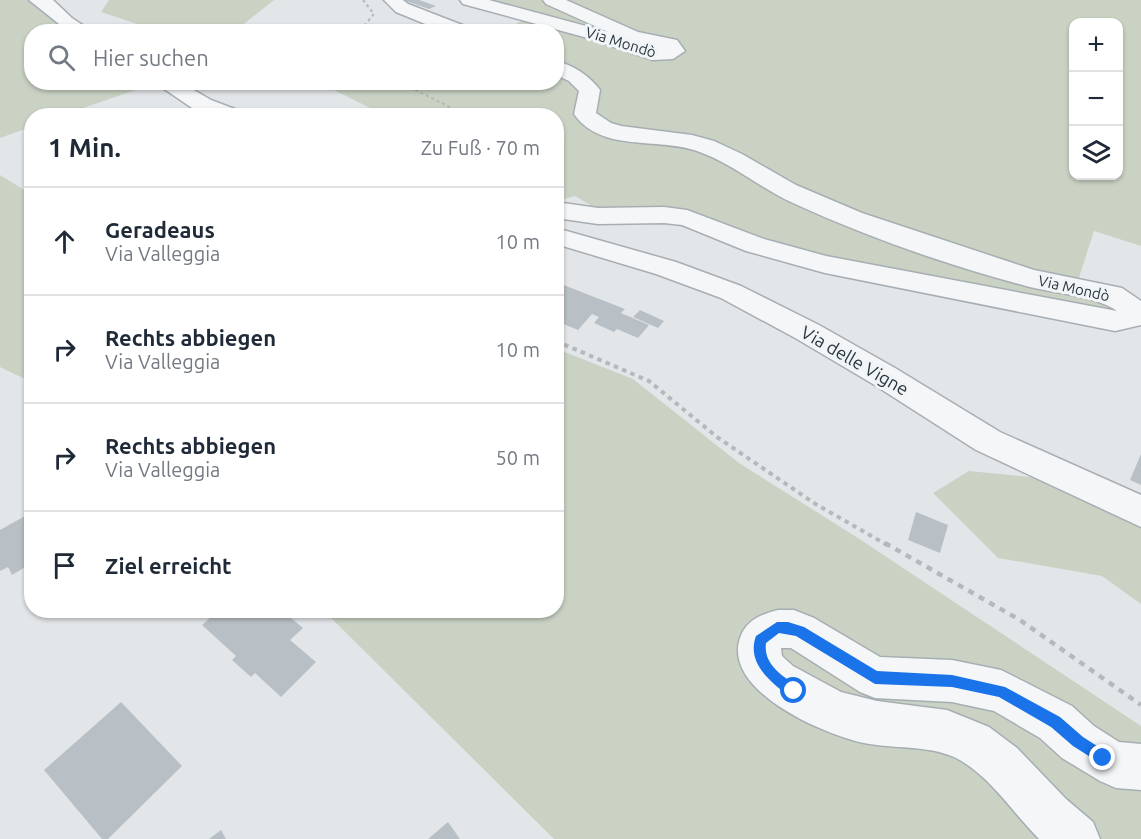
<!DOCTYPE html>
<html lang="de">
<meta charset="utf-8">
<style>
body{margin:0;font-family:Ubuntu,sans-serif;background:#f6f6f7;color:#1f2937}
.controls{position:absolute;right:18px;top:18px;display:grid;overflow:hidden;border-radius:12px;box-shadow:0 2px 4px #0004}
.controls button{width:54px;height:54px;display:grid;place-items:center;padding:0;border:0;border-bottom:2px solid #e0e1e3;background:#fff;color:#1f2937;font:30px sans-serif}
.stop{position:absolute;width:18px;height:18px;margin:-14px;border:4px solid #1a73e8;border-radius:50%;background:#fff}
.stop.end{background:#1a73e8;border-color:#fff;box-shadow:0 2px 6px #0008}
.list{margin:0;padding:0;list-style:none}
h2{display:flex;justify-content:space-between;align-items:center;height:78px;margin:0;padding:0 24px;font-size:26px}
h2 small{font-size:20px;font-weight:400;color:#747a83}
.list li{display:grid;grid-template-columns:39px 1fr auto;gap:18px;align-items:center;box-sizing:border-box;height:108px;padding:0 24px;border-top:2px solid #e0e1e3}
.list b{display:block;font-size:22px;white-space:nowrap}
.list p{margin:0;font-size:20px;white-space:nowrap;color:#747a83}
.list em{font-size:20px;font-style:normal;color:#747a83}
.icon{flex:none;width:33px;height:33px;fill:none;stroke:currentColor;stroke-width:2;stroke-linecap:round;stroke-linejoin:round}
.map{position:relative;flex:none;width:1141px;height:839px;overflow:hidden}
.search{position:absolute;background:#fff;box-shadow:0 2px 4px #0004;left:24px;top:24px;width:540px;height:66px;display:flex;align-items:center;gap:15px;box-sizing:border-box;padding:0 21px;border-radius:24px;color:#747a83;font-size:22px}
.panel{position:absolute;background:#fff;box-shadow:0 2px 4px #0004;left:24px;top:108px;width:540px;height:510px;border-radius:24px}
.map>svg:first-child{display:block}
.green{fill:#cad2c4;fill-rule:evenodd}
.building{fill:#b9c0c5}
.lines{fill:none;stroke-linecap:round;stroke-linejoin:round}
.street-casing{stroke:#a7aeb3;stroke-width:3}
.path-far2{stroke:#b4b9bd;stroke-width:2;stroke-dasharray:3 3;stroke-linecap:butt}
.path-far1{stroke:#b4b9bd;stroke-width:4;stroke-dasharray:4.5 4.5;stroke-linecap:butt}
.path{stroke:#b4b9bd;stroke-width:4.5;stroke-dasharray:6 6;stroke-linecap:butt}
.street{fill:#f4f6f8;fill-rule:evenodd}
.route{fill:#1a73e8}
.labels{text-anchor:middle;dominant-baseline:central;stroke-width:6;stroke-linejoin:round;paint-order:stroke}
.far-street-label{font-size:15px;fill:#2b373f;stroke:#f1f5f7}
.street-label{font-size:18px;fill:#2b373f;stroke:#f1f5f7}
</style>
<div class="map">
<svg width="1141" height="839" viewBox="0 0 1141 839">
<rect width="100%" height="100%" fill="#e2e6e9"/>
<!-- green -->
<path class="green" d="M0,0h48l11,4 29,27 -56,1v50h111l4,4 -84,29 -31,1 -1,11 -31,11z
M109,0h165l-39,31h-77l-57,-19z
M465,0h676v246l-47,-15 -21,65c15,2 35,2 45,16l-33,-4 -49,-13 -174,-31 -102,-24 -46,-21 -25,-8 -92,-2 -22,-13 -17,5 -2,-85 -172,-1 -64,-32 236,-1v-50l-53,-1 20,-11zM1074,22h44v154h-44z
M0,175l31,19v188l-31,-15z
M557,349l76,30 106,84 122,77 280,186v113h-587l-230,-228 232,-1z
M969,471l71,7 101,47v79l-39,-28 -104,-18 -65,-65z"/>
<!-- building -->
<path class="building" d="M403,0h16l17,6 -7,3z
M561,284l64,25 -4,4 28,12 -11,13 -21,-9 -3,3 -20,-9 5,-6 -7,-3 -14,16 -22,-9v-32z
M640,310l24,11 -6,7 -25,-11z
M1141,454v31l-11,-5z
M32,512v51l-20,12 -4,-8 -8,4v-41z
M916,512l32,13 -8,28 -32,-13z
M219,610h62l22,18 -13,12 26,22 -35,35 -26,-24 -4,4 -19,-17 4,-4 -34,-31z
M121,702l61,64 -74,73h-6l-58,-69z
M448,822l12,17h-32z
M221,830l5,9h-17z"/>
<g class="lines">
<!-- street casing -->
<g class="street-casing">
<path id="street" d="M29,0h24l19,18 21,14h-24z
M384,0h19l5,4 62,24 2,4h-27l-49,-20z
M460,0h29l119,32 -62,-28 -3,-4h23l72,32 39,8 8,11 -12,8 -20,1 -69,-23 -121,-33z
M556,61c17,4 34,15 44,29l-4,23 15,10 10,3 71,9 22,6 28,13 54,31 66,28 172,57 88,18 19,13v24l-26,6 -290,-58 -79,-22 -64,-26 -18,-2 -66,1 -42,-6v-16l42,6 66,-1 23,3 77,29 62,17 291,55c-20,-15 -65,-18 -91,-25 -79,-21 -159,-49 -233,-83 -33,-15 -61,-40 -96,-52 -39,-14 -96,2 -123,-37l5,-23 -10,-10 -13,-6z
M154,82h26l31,18 29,11 3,5h-32l-16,-6z
M556,228l120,34 65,24 78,39 76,43 105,64 141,63v32l-165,-77 -103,-66 -76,-45 -76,-41 -65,-24 -100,-30z
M778,610h16l20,8 66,39 72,3 49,10 71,36 22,20 25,16 22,2v46l-25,-2 -16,-7 -38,-23 -22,-20 -46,-27 -42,-9 -77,-4 -15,-6 -69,-44h-10l1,8 11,10 48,26 36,9 70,9 42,17 28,21 49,51 27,23 7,17h-61c-27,-27 -50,-65 -85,-82 -27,-12 -61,-8 -90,-14 -39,-8 -142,-52 -124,-105 6,-18 22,-24 38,-28z"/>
</g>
<!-- path-far2 -->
<path class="path-far2" d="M363,0l11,14 -10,12v6
M399,82l49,24 6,5 -5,5"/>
<!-- path-far1 -->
<path class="path-far1" d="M556,341l93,40 68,56 97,66 73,42"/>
<!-- path -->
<path class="path" d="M885,543l135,77 121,85"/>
<!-- street -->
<use href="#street" class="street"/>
</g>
<!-- route -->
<path class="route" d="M777,622h11l16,5 73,44 75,4 53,12 55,30 23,20 25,16 2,5 -2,5 -5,2 -30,-19 -22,-19 -52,-30 -47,-10 -77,-3 -79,-48 -17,-3 -13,10c-3,22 17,33 32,44l2,4 -2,5 -4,2 -5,-2c-18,-14 -43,-33 -33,-60z"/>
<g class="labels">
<!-- far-street labels -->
<g class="far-street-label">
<text transform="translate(621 42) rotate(17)">Via Mondò</text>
<text transform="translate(1074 288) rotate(13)">Via Mondò</text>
</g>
<!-- street labels -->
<g class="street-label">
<text transform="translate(855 360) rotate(30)">Via delle Vigne</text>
</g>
</g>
</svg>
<div class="controls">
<button>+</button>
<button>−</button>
<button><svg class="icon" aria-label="layers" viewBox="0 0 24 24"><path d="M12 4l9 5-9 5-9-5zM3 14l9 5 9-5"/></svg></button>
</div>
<div class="stop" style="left:794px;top:691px"></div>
<div class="stop end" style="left:1103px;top:758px"></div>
<div class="search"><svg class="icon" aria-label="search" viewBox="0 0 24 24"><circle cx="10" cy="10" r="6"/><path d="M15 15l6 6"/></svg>Hier suchen</div>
<section class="panel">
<h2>1 Min.<small>Zu Fuß · 70 m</small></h2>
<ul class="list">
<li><svg class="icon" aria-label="ahead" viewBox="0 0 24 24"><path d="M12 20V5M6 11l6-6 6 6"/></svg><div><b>Geradeaus</b><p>Via Valleggia</p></div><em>10 m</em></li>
<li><svg class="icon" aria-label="right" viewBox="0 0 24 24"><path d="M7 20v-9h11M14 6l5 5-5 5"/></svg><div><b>Rechts abbiegen</b><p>Via Valleggia</p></div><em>10 m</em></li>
<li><svg class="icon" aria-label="right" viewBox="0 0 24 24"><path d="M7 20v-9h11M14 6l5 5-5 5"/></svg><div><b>Rechts abbiegen</b><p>Via Valleggia</p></div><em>50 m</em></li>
<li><svg class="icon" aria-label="arrive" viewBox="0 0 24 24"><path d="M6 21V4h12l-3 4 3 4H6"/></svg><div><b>Ziel erreicht</b></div></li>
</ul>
</section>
</div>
